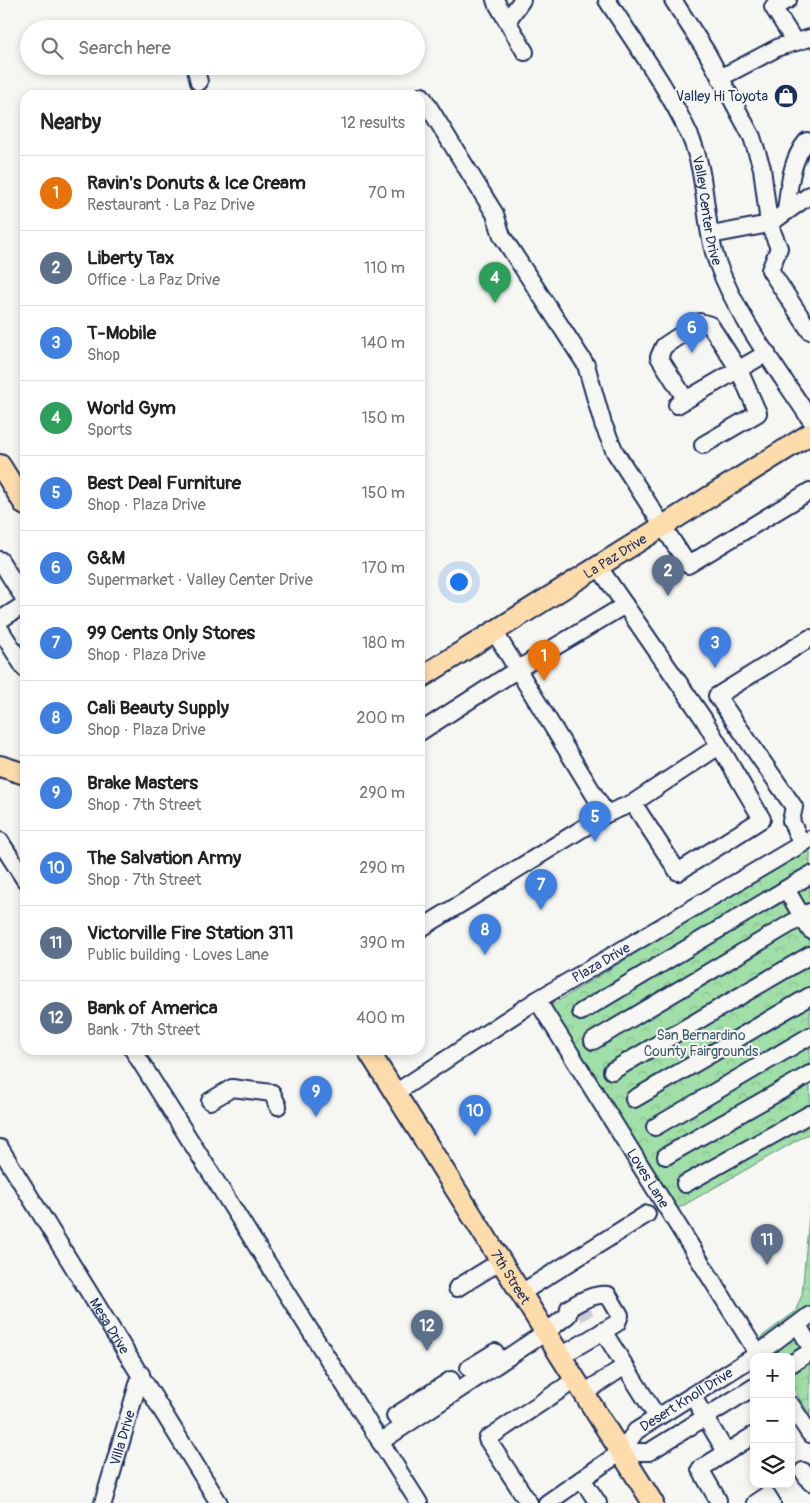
<!DOCTYPE html>
<meta charset="utf-8">
<style>
body{margin:0;font-family:Pangolin,sans-serif;background:#f2f2f2;color:#222}
.controls{position:absolute;right:15px;bottom:15px;display:grid;overflow:hidden;border-radius:10px;box-shadow:0 2px 8px #0003}
.controls button{width:45px;height:45px;display:grid;place-items:center;padding:0;border:0;border-bottom:1px solid #e0e0e0;background:#fff;color:#222;font:25px sans-serif}
.you{position:absolute;left:458px;top:581px;width:18px;height:18px;margin:-12px;border:4px solid #fff;border-radius:50%;background:#1a73e8;box-shadow:0 0 0 8px #1a73e833}
.badge{display:grid;place-items:center;width:32px;height:32px;border-radius:50%;background:#1b2f5e;color:#fff;font-size:16px;font-weight:700}
.pin{position:absolute;translate:-50% -41px;filter:drop-shadow(0 1px 2px #0008)}
.pin::after{content:'';position:absolute;top:26px;width:18px;height:15px;background:inherit;clip-path:polygon(0 0,100% 0,50% 100%)}
.list{margin:0;padding:0;list-style:none}
h2{display:flex;justify-content:space-between;align-items:center;height:65px;margin:0;padding:0 20px;font-size:21px}
h2 small{font-size:16px;font-weight:400;color:#767676}
.list li{display:grid;grid-template-columns:32px 1fr auto;gap:15px;align-items:center;box-sizing:border-box;height:75px;padding:0 20px;border-top:1px solid #e0e0e0}
.list b{display:block;font-size:19px;white-space:nowrap}
.list p{margin:0;font-size:16px;white-space:nowrap;color:#767676}
.list em{font-size:16px;font-style:normal;color:#767676}
.icon{flex:none;width:28px;height:28px;fill:none;stroke:currentColor;stroke-width:2;stroke-linecap:round;stroke-linejoin:round}
.map{position:relative;flex:none;width:810px;height:1503px;overflow:hidden}
.search{position:absolute;background:#fff;box-shadow:0 2px 8px #0003;left:20px;top:20px;width:405px;height:55px;display:flex;align-items:center;gap:12px;box-sizing:border-box;padding:0 18px;border-radius:28px;color:#767676;font-size:19px}
.panel{position:absolute;background:#fff;box-shadow:0 2px 8px #0003;left:20px;top:90px;width:405px;height:965px;border-radius:15px}
.map>svg:first-child{display:block}
.forest{fill:url(#forest-crowns);stroke:#5e8782}
.lines{fill:none;stroke-linecap:round;stroke-linejoin:round}
.minor-tunnel{stroke:#caced4;stroke-width:16;stroke-dasharray:16 8;stroke-linecap:butt}
.minor-casing{stroke:#1b2f5e;stroke-width:20}
.major-casing{stroke:#1b2f5e;stroke-width:24}
.minor{stroke:#f6f6f2;stroke-width:16}
.major{stroke:#fddcac;stroke-width:20}
.labels{text-anchor:middle;dominant-baseline:central;stroke-width:4;stroke-linejoin:round;paint-order:stroke}
.poi-label{font-size:14px;fill:#1b2f5e;stroke:#f6f6f2;text-anchor:end}
.street-label{font-size:14px;fill:#1b2f5e;stroke:#f6f6f2}
.park-label{font-size:14px;fill:#3c5b70;stroke:#f6f6f2}
</style>
<div class="map">
<svg width="810" height="1503" viewBox="0 0 810 1503">
<defs>
<pattern id="forest-crowns" width="20" height="18" patternUnits="userSpaceOnUse" patternTransform="scale(1.25)"><rect width="20" height="18" fill="#a0dfa7"/><path d="M2 6a3 3 0 1 1 6 0M12 15a3 3 0 1 1 6 0" fill="none" stroke="#89c092"/></pattern>
</defs>
<rect width="100%" height="100%" fill="#f6f6f2"/>
<filter id="ink" filterUnits="userSpaceOnUse"><feTurbulence type="fractalNoise" baseFrequency=".02" numOctaves="2"/><feDisplacementMap in="SourceGraphic" scale="10" xChannelSelector="R" yChannelSelector="G"/><feConvolveMatrix kernelMatrix="1 2 1 2 8 2 1 2 1" color-interpolation-filters="sRGB"/></filter>
<g filter="url(#ink)">
<!-- forest -->
<path class="forest" d="M810,846v287l-133,76 -127,-203z
M810,1205v210l-19,-30v-28h-18l-12,-20 34,-25 7,-17z"/>
<g class="lines">
<!-- minor-tunnel -->
<path class="minor-tunnel" d="M577,1315l12,-8"/>
<!-- minor casing -->
<g class="minor-casing">
<g id="minor">
<path d="M495,0l30,52"/>
<path id="s1" d="M607,0c29,45 61,88 83,136 18,40 13,86 27,126 20,55 61,108 93,157"/>
<path d="M673,0l34,53 45,84 10,31 7,56 10,24 -9,22 40,61"/>
<path d="M788,0l-15,7 22,35"/>
<path d="M508,20l14,-20"/>
<path d="M195,66l4,16"/>
<path d="M720,78l59,-31 31,-9"/>
<path d="M422,96l73,118 7,22 84,129 17,59 12,28 73,113 122,-74"/>
<path d="M786,211c3,-23 5,-52 21,-70"/>
<path d="M711,235l58,-11 41,-29"/>
<path d="M686,400l-27,-43 5,-11 36,-24 10,3 29,45 19,43 -55,32"/>
<path d="M677,405l90,-52"/>
<path d="M0,560l25,40"/>
<path d="M598,566l105,152 59,101 -84,53 -45,-69 86,-57"/>
<path d="M0,620l25,-16"/>
<path d="M0,629l25,40"/>
<path d="M420,732l98,-63 107,-64"/>
<path d="M606,814l27,-11"/>
<path d="M0,841l25,39"/>
<path d="M802,844l-11,-23 3,-14 -77,-111 93,-58"/>
<path d="M810,875l-24,14 24,41"/>
<path d="M420,929l186,-115 -112,-183"/>
<path id="s2" d="M537,1000l223,357"/>
<path d="M581,1012l205,-123"/>
<path d="M593,1041l217,-129"/>
<path d="M133,1050l286,453"/>
<path d="M612,1071l198,-116"/>
<path id="s3" d="M395,1093l142,-93 273,-161"/>
<path d="M634,1099l176,-103"/>
<path d="M210,1101l22,-13 40,5 6,13"/>
<path d="M655,1127l155,-91"/>
<path id="s4" d="M0,1148l219,355"/>
<path d="M666,1156l144,-82"/>
<path d="M685,1184l125,-70"/>
<path d="M457,1288l44,-27"/>
<path d="M521,1293l126,-79"/>
<path d="M798,1325l12,21"/>
<path d="M603,1331l54,86"/>
<path d="M791,1364l19,-12"/>
<path d="M469,1368l26,-16"/>
<path d="M584,1393l41,-27"/>
<path d="M692,1395l34,57"/>
<path d="M791,1405l19,29"/>
<path d="M395,1416l56,-36"/>
<path d="M380,1442l166,-110 22,-17 1,-7c11,-7 26,-15 39,-13l12,20 -3,8 -56,33"/>
<path d="M621,1452h28l105,-65"/>
<path d="M803,1471l7,11"/>
<path d="M582,1479l16,24"/>
<path d="M718,1500l-18,-31 54,-34"/>
<path id="s5" d="M103,1503l38,-129"/>
<path d="M529,1503l-42,-64 88,-59"/>
<path id="s6" d="M547,1503l74,-51 15,-21 122,-77 52,-39"/>
<path d="M755,1503l12,-8 5,8"/>
</g>
</g>
<!-- major casing -->
<g class="major-casing">
<g id="major">
<path d="M0,465l25,40"/>
<path id="s7" d="M420,678l390,-244"/>
<path d="M0,766l25,8"/>
<path id="s8" d="M368,1050l285,453"/>
</g>
</g>
<!-- minor -->
<use href="#minor" class="minor"/>
<!-- major -->
<use href="#major" class="major"/>
</g>
</g>
<!-- icons -->
<defs>
<g id="shop-disc" transform="scale(1.25)"><circle r="9.5" fill="#1b2f5e" stroke="#f6f6f2"/><path d="M-5-2.5h2.3a2.7 3.5 0 0 1 5.4 0H5L5.5 6h-11ZM-1.5-2.5h3a1.5 2.3 0 0 0-3 0Z" fill="#fff"/></g>
</defs>
<g fill-rule="evenodd">
<use href="#shop-disc" x="786" y="96"/>
</g>
<g class="labels">
<!-- poi labels -->
<g class="poi-label">
<text x="768" y="96">Valley Hi Toyota</text>
</g>
<!-- street labels -->
<g class="street-label">
<text stroke="none"><textPath href="#s1" startOffset="236">Valley Center Drive</textPath></text>
<text stroke="none"><textPath href="#s7" startOffset="230">La Paz Drive</textPath></text>
<text stroke="none"><textPath href="#s3" startOffset="244">Plaza Drive</textPath></text>
<text stroke="none"><textPath href="#s2" startOffset="210">Loves Lane</textPath></text>
<text stroke="none"><textPath href="#s8" startOffset="268">7th Street</textPath></text>
<text stroke="none"><textPath href="#s4" startOffset="209">Mesa Drive</textPath></text>
<text stroke="none"><textPath href="#s6" startOffset="175">Desert Knoll Drive</textPath></text>
<text stroke="none"><textPath href="#s5" startOffset="68">Villa Drive</textPath></text>
</g>
<!-- park labels -->
<g class="park-label">
<text x="701" y="1035">San Bernardino<tspan x="701" dy="16">County Fairgrounds</tspan></text>
</g>
</g>
</svg>
<div class="controls">
<button>+</button>
<button>−</button>
<button><svg class="icon" aria-label="layers" viewBox="0 0 24 24"><path d="M12 4l9 5-9 5-9-5zM3 14l9 5 9-5"/></svg></button>
</div>
<div class="you"></div>
<div class="pin badge" style="left:544px;top:681px;background:#e8710a">1</div>
<div class="pin badge" style="left:668px;top:596px;background:#5c6f8a">2</div>
<div class="pin badge" style="left:715px;top:668px;background:#3f7fe0">3</div>
<div class="pin badge" style="left:495px;top:303px;background:#2e9e5b">4</div>
<div class="pin badge" style="left:595px;top:842px;background:#3f7fe0">5</div>
<div class="pin badge" style="left:692px;top:353px;background:#3f7fe0">6</div>
<div class="pin badge" style="left:541px;top:910px;background:#3f7fe0">7</div>
<div class="pin badge" style="left:485px;top:955px;background:#3f7fe0">8</div>
<div class="pin badge" style="left:316px;top:1117px;background:#3f7fe0">9</div>
<div class="pin badge" style="left:475px;top:1136px;background:#3f7fe0">10</div>
<div class="pin badge" style="left:767px;top:1265px;background:#5c6f8a">11</div>
<div class="pin badge" style="left:427px;top:1351px;background:#5c6f8a">12</div>
<div class="search"><svg class="icon" aria-label="search" viewBox="0 0 24 24"><circle cx="10" cy="10" r="6"/><path d="M15 15l6 6"/></svg>Search here</div>
<section class="panel">
<h2>Nearby<small>12 results</small></h2>
<ul class="list">
<li><span class="badge" style="background:#e8710a">1</span><div><b>Ravin's Donuts &amp; Ice Cream</b><p>Restaurant · La Paz Drive</p></div><em>70 m</em></li>
<li><span class="badge" style="background:#5c6f8a">2</span><div><b>Liberty Tax</b><p>Office · La Paz Drive</p></div><em>110 m</em></li>
<li><span class="badge" style="background:#3f7fe0">3</span><div><b>T-Mobile</b><p>Shop</p></div><em>140 m</em></li>
<li><span class="badge" style="background:#2e9e5b">4</span><div><b>World Gym</b><p>Sports</p></div><em>150 m</em></li>
<li><span class="badge" style="background:#3f7fe0">5</span><div><b>Best Deal Furniture</b><p>Shop · Plaza Drive</p></div><em>150 m</em></li>
<li><span class="badge" style="background:#3f7fe0">6</span><div><b>G&amp;M</b><p>Supermarket · Valley Center Drive</p></div><em>170 m</em></li>
<li><span class="badge" style="background:#3f7fe0">7</span><div><b>99 Cents Only Stores</b><p>Shop · Plaza Drive</p></div><em>180 m</em></li>
<li><span class="badge" style="background:#3f7fe0">8</span><div><b>Cali Beauty Supply</b><p>Shop · Plaza Drive</p></div><em>200 m</em></li>
<li><span class="badge" style="background:#3f7fe0">9</span><div><b>Brake Masters</b><p>Shop · 7th Street</p></div><em>290 m</em></li>
<li><span class="badge" style="background:#3f7fe0">10</span><div><b>The Salvation Army</b><p>Shop · 7th Street</p></div><em>290 m</em></li>
<li><span class="badge" style="background:#5c6f8a">11</span><div><b>Victorville Fire Station 311</b><p>Public building · Loves Lane</p></div><em>390 m</em></li>
<li><span class="badge" style="background:#5c6f8a">12</span><div><b>Bank of America</b><p>Bank · 7th Street</p></div><em>400 m</em></li>
</ul>
</section>
</div>
